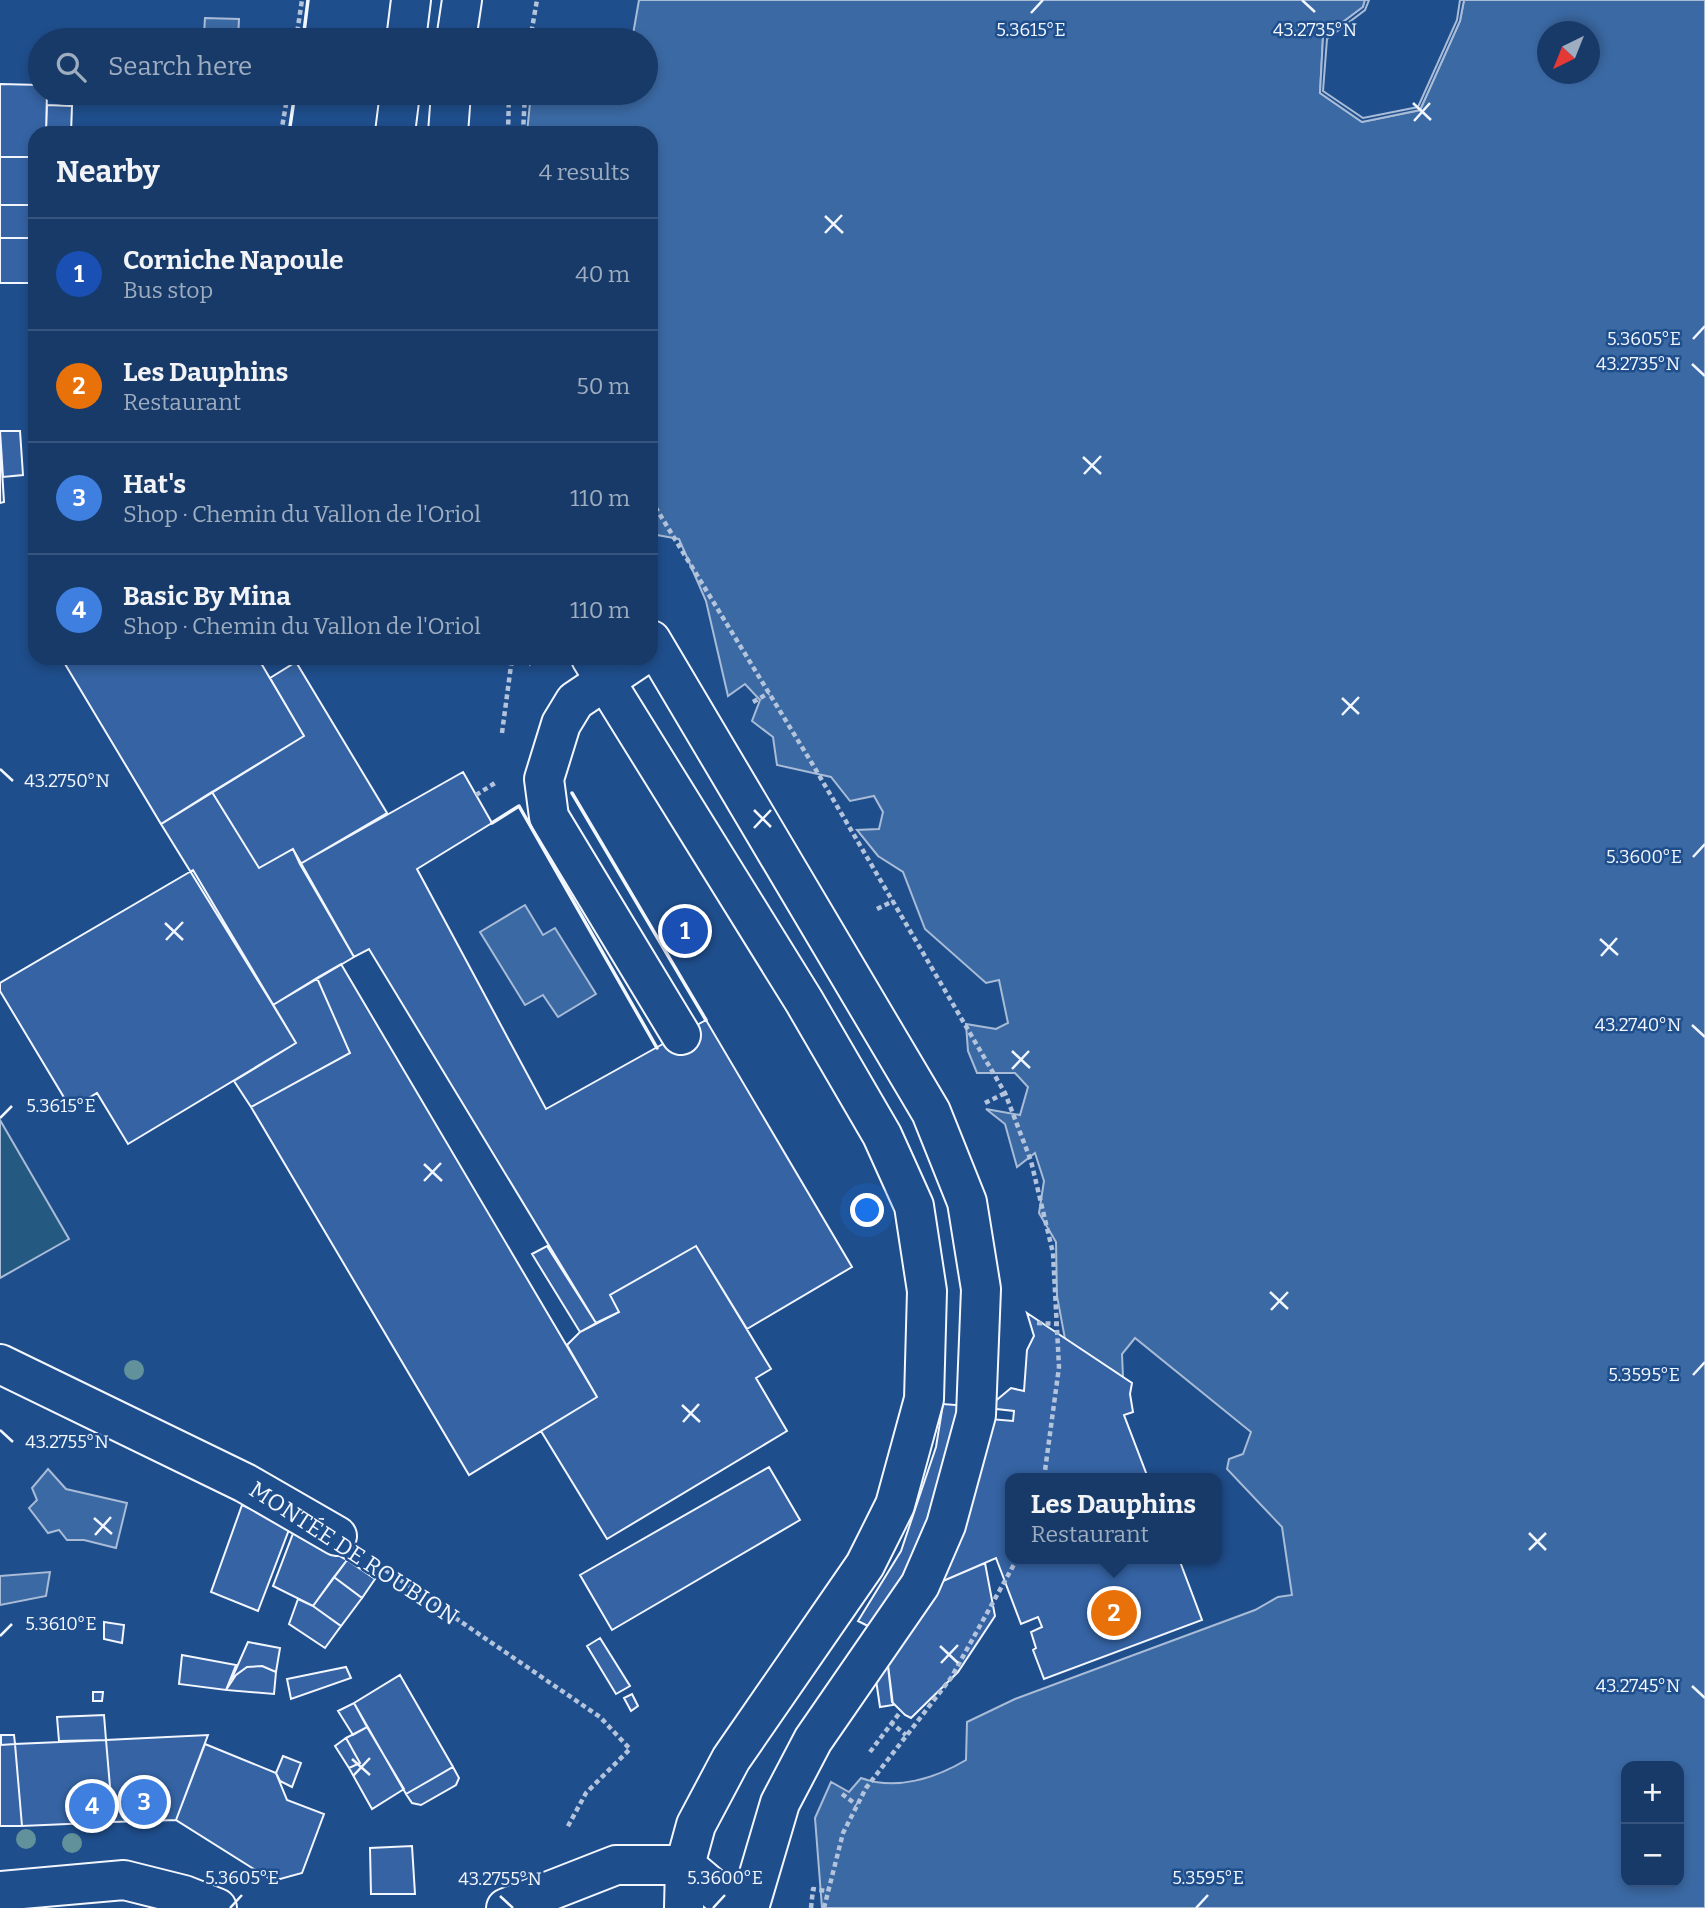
<!DOCTYPE html>
<meta charset="utf-8">
<style>
body{margin:0;font-family:Bitter,serif;background:#244571;color:#f1f3f6}
.controls{position:absolute;right:21px;bottom:21px;display:grid;overflow:hidden;border-radius:14px;box-shadow:0 4px 10px #0003}
.controls button{width:63px;height:63px;display:grid;place-items:center;padding:0;border:0;border-bottom:2px solid #36547d;background:#173a69;color:#f1f3f6;font:35px sans-serif}
.compass{position:absolute;left:1537px;top:21px;width:63px;height:63px;border-radius:50%;background:#173a69;box-shadow:0 4px 10px #0003;rotate:223deg}
.you{position:absolute;left:868px;top:1211px;width:24px;height:24px;margin:-18px;border:5px solid #fff;border-radius:50%;background:#1a73e8;box-shadow:0 0 0 10px #1a73e833}
.badge{display:grid;place-items:center;width:46px;height:46px;border-radius:50%;background:#8c9099;color:#fff;font-size:23px;font-weight:700}
.pin{position:absolute;translate:-50% -50%;border:4px solid #fff;box-shadow:0 2px 7px #0006}
.popup{position:absolute;left:1005px;top:1473px;width:217px;height:91px;box-sizing:border-box;display:grid;place-content:center;border-radius:14px;background:#173a69;filter:drop-shadow(0 2px 5px #0005);font-size:23px;white-space:nowrap;color:#9eadc0}
.popup b{font-size:26px;color:#f1f3f6}
.popup::after{content:'';position:absolute;left:50%;top:100%;margin-left:-14px;border:14px solid transparent;border-top-color:#173a69}
.list{margin:0;padding:0;list-style:none}
h2{display:flex;justify-content:space-between;align-items:center;height:91px;margin:0;padding:0 28px;font-size:30px}
h2 small{font-size:23px;font-weight:400;color:#9eadc0}
.list li{display:grid;grid-template-columns:46px 1fr auto;gap:21px;align-items:center;box-sizing:border-box;height:112px;padding:0 28px;border-top:2px solid #36547d}
.list b{display:block;font-size:26px;white-space:nowrap}
.list p{margin:0;font-size:23px;white-space:nowrap;color:#9eadc0}
.list em{font-size:23px;font-style:normal;color:#9eadc0}
.icon{flex:none;width:38px;height:38px;fill:none;stroke:currentColor;stroke-width:2;stroke-linecap:round;stroke-linejoin:round}
.map{position:relative;flex:none;width:1705px;height:1908px;overflow:hidden}
.search{position:absolute;background:#173a69;box-shadow:0 4px 10px #0003;left:28px;top:28px;width:630px;height:77px;display:flex;align-items:center;gap:18px;box-sizing:border-box;padding:0 24px;border-radius:38px;color:#9eadc0;font-size:26px}
.panel{position:absolute;background:#173a69;box-shadow:0 4px 10px #0003;left:28px;top:126px;width:630px;height:539px;border-radius:21px}
.map>svg:first-child{display:block}
.green{fill:#245a82;stroke:#a8bbd7;stroke-width:2}
.water{fill:#3b69a3;stroke:#a8bbd7;stroke-width:2;fill-rule:evenodd}
.pier{fill:#1f4e8c;stroke:#a8bbd7;stroke-width:2}
.building{fill:#3563a3;stroke:#f2f6ff;stroke-width:2}
.lines{fill:none;stroke-linecap:round;stroke-linejoin:round}
.minor-casing{stroke:#f2f6ff;stroke-width:42}
.major-casing{stroke:#f2f6ff;stroke-width:42}
.path{stroke:#b3c4dc;stroke-width:4.5;stroke-dasharray:5 3.5;stroke-linecap:butt}
.minor{stroke:#1f4e8c;stroke-width:38}
.major{stroke:#1f4e8c;stroke-width:38}
.wall{stroke:#f2f6ff;stroke-width:3.5}
.tree{fill:#61919a}
.ticks{fill:none;stroke:#f2f6ff;stroke-width:2.5}
.labels{text-anchor:middle;dominant-baseline:central;stroke-width:5;stroke-linejoin:round;paint-order:stroke}
.street-label{font-size:23px;fill:#f2f6ff;stroke:#1f4e8c}
.ticks-label{font-size:18px;text-anchor:middle;fill:#f2f6ff;stroke:#1f4e8c;stroke-width:5;stroke-linejoin:round;paint-order:stroke}
</style>
<div class="map">
<svg width="1705" height="1908" viewBox="0 0 1705 1908">
<rect width="100%" height="100%" fill="#1f4e8c"/>
<!-- green -->
<path class="green" d="M0,1120l69,119 -69,39z"/>
<!-- water -->
<path class="water" d="M639,0h726l-2,7 -40,30 -3,56 42,29 58,-12 40,-89 4,-21h241v1908h-883l-7,-90 16,-36 18,10 12,-14c35,13 75,0 105,-18l1,-38 48,-23 240,-89 23,-13 14,-2 -10,-68 -55,-58 2,-10 14,-5 8,-22 -116,-94 -13,16 1,23 -58,-38 -8,-43 -1,-54 -17,-29 5,-32 -9,-28 -18,14 -12,-43 -19,-15 34,6 8,-28 -13,-14h-38l-9,-22 -2,-27 30,5 12,-6 -9,-43 -13,3 -61,-54 -22,-57 -25,-16 -21,-26 22,-1 4,-17 -9,-16 -24,5 -19,-24 -54,-12 -4,-28 -21,-16 8,-21 -15,-16 -17,12 -22,-95 -27,-62 -28,-5v-401h-124l4,-40h115v-53h-14zM1548,32h42v42h-42zM1626,1766h53v116h-53z
M205,18l34,1 -1,21h-68v-6h34z
M525,905l18,30 12,-7 41,66 -38,23 -15,-22 -18,10 -45,-73z
M48,1469l18,20 61,14 -11,45 -32,-8h-17l-8,-10 -11,3 -19,-25 8,-8 -5,-12z
M50,1572l-4,24 -46,9v-29z"/>
<!-- pier -->
<path class="pier" d="M1365,0h4l-4,10 -38,29 -4,52 40,27 55,-11 39,-87 3,-20h4l-4,21 -40,89 -58,12 -42,-29 3,-56 40,-30z"/>
<!-- building -->
<path class="building" d="M0,84l40,1v8h7l-1,40h-11v24h-35z
M47,105l25,1 -1,27h-25z
M0,157h35v48h-35z
M0,205h35v33h-35z
M0,238h35v45h-35z
M0,431h20l3,44 -20,2z
M0,438l4,64 -4,1z
M258,658l46,78 -143,88 -99,-165z
M296,662l91,151 -87,51 -7,-15 -34,19 -47,-76 92,-56 -34,-58z
M463,772l29,51 -75,46 129,240 160,-89 146,247 -105,62 -51,-83 -86,49 9,17 -23,11 -227,-374 -15,8 -54,-93z
M212,792l47,76 34,-19 61,108 -81,48 -112,-181z
M193,870l103,173 -168,101 -31,-51 -26,16 -71,-118v-8z
M341,964l256,433 -128,78 -218,-368 99,-54 -33,-75z
M317,978l33,75 -99,54 -17,-26 62,-38 -23,-38z
M547,1246l49,77 -16,9 -48,-78z
M696,1246l75,123 -15,9 31,53 -180,108 -66,-108 56,-34 -30,-52 13,-13 39,-20 -9,-17z
M1027,1313l105,70 -2,11 3,18 -9,3 24,63h-137v81h168l23,61 -158,59 -11,-29 3,-2 -5,-16 11,-5 -4,-10 -17,7 -25,-66 -74,32 -36,59 7,56 -13,2 -12,-81 -10,-5 43,-70 35,-104 7,-43 25,2 10,12 35,3 1,-10 -27,-3 24,-20 13,3 3,-41 7,-14z
M769,1467l31,53 -188,110 -32,-55z
M242,1505l48,22 -32,84 -47,-19z
M294,1531l53,29 -34,46 -40,-20z
M347,1560l28,19 -13,19 -28,-21z
M985,1563l10,53 -37,56 -47,46 -6,-3 -13,-13 -6,-53 36,-59z
M334,1577l28,21 -21,28 -28,-20z
M298,1599l15,7 28,20 -16,22 -36,-24z
M104,1622l20,3 -2,18 -18,-4z
M600,1638l30,48 -14,8 -29,-48z
M248,1642l32,6 -4,24 -14,-6 -15,1 -15,11z
M182,1655l54,10 -10,25 -47,-6z
M262,1666l14,6 -2,22 -48,-4 10,-15 11,-8z
M346,1667l5,11 -60,21 -4,-20z
M400,1675l53,92 -47,27 -52,-91z
M93,1692h10l-1,9h-9z
M632,1694l6,12 -7,5 -7,-13z
M354,1703l13,24 -14,8 -15,-24z
M104,1715l2,25 -47,1 -2,-24z
M367,1727l37,62 -32,20 -23,-41 11,-5 -14,-25z
M1,1735h13l1,9 -14,1z
M208,1735l-32,85 -63,2 -7,-82z
M346,1738l14,25 -11,5 -14,-22z
M106,1740l7,82 -91,4 -7,-82z
M15,1744l7,82h-22v-81z
M205,1744l71,29 11,27 37,14 -22,59 -29,8 -97,-61z
M283,1756l18,7 -9,24 -12,-6 -4,-8z
M453,1767l6,11 -3,7 -35,20 -9,-2 -6,-9z
M412,1846l3,48h-44l-1,-46z"/>
<g class="lines">
<!-- minor casing -->
<g class="minor-casing">
<path id="minor" d="M639,658l-64,43 -14,23 -17,55 5,38 132,218
M0,1364l245,119 92,53
M0,1891l124,-11 60,15 33,13
M506,1908l110,-43h69l51,43"/>
</g>
<!-- major casing -->
<g class="major-casing">
<path id="major" d="M406,40l5,-40
M456,40l6,-40
M395,133l5,-40
M448,133l3,-40
M651,640l280,472 36,90 14,87 -5,126 -30,110 -26,60 -107,155 -33,63 -31,105
M591,658l213,343 78,134 32,71 13,85 -3,108 -29,106 -30,60 -134,194 -35,66 -11,40 -1,43"/>
</g>
<!-- path -->
<path class="path" d="M296,40l6,-40
M530,40l7,-40
M281,133l7,-40
M508,133l1,-38h16
M523,133l2,-40
M651,500l162,265 192,328 26,68 22,92 6,114 -15,111
M525,658l6,7
M753,702l16,-9
M502,733l10,-75
M476,795l19,-12
M877,909l16,-8
M985,1103l20,-10
M1037,1323l22,1
M378,1565l222,152 30,32 -44,44 -19,35
M890,1722l16,13
M870,1752l31,-41
M842,1794l15,11
M811,1908l2,-19 14,2
M824,1908l19,-75 23,-45 85,-110 66,-119"/>
<!-- minor -->
<use href="#minor" class="minor"/>
<!-- major -->
<use href="#major" class="major"/>
<!-- wall -->
<path class="wall" d="M303,40l5,-40
M289,133l6,-40
M572,793l134,227
M492,823l27,-17 138,242"/>
</g>
<!-- trees -->
<g class="tree">
<circle cx="134" cy="1370" r="10"/>
<circle cx="26" cy="1839" r="10"/>
<circle cx="72" cy="1843" r="10"/>
</g>
<!-- ticks -->
<path class="ticks" d="M1302,0l13,12M1031,13l12,-13M1413,103l18,17M1414,121l16,-18M825,216l18,17M825,233l17,-18M1693,339l12,-13M1692,364l13,12M1083,457l18,17M1084,474l17,-18M1342,698l17,16M1342,715l17,-18M0,769l13,12M754,810l17,17M754,828l17,-18M1693,857l12,-13M165,923l18,17M1600,939l18,16M166,940l17,-18M1601,956l16,-18M1692,1025l13,12M1012,1051l18,17M1012,1069l17,-18M0,1118l12,-12M424,1164l18,17M424,1181l17,-18M1270,1292l18,17M1271,1310l17,-18M1693,1375l12,-13M682,1405l18,17M683,1422l16,-18M0,1430l13,12M94,1518l18,16M1529,1533l17,17M95,1535l16,-18M1529,1550l17,-17M0,1636l12,-12M940,1646l18,17M941,1663l17,-18M1692,1686l13,12M352,1759l18,16M353,1776l17,-18M500,1896l13,12M230,1908l12,-13M713,1908l12,-13M1196,1908l12,-13"/>
<g class="labels">
<!-- street labels -->
<g class="street-label">
<text transform="translate(354 1553) rotate(33)">MONTÉE DE ROUBION</text>
</g>
</g>
<g class="ticks-label">
<text x="1315" y="36">43.2735°N</text>
<text x="1031" y="36">5.3615°E</text>
<text x="1644" y="345">5.3605°E</text>
<text x="1638" y="370">43.2735°N</text>
<text x="67" y="787">43.2750°N</text>
<text x="1644" y="863">5.3600°E</text>
<text x="1638" y="1031">43.2740°N</text>
<text x="61" y="1112">5.3615°E</text>
<text x="1644" y="1381">5.3595°E</text>
<text x="67" y="1448">43.2755°N</text>
<text x="61" y="1630">5.3610°E</text>
<text x="1638" y="1692">43.2745°N</text>
<text x="242" y="1884">5.3605°E</text>
<text x="725" y="1884">5.3600°E</text>
<text x="1208" y="1884">5.3595°E</text>
<text x="500" y="1885">43.2755°N</text>
</g>
</svg>
<div class="controls">
<button>+</button>
<button>−</button>
</div>
<svg class="compass" viewBox="-18 -18 36 36"><path d="M0-13l5 13h-10z" fill="#e53935"/><path d="M0 13l5-13h-10z" fill="#9eadc0"/></svg>
<div class="you"></div>
<div class="pin badge" style="left:685px;top:931px;background:#1a4fb4">1</div>
<div class="pin badge" style="left:1114px;top:1613px;background:#e8710a">2</div>
<div class="popup"><b>Les Dauphins</b>Restaurant</div>
<div class="pin badge" style="left:144px;top:1802px;background:#3f7fe0">3</div>
<div class="pin badge" style="left:92px;top:1806px;background:#3f7fe0">4</div>
<div class="search"><svg class="icon" aria-label="search" viewBox="0 0 24 24"><circle cx="10" cy="10" r="6"/><path d="M15 15l6 6"/></svg>Search here</div>
<section class="panel">
<h2>Nearby<small>4 results</small></h2>
<ul class="list">
<li><span class="badge" style="background:#1a4fb4">1</span><div><b>Corniche Napoule</b><p>Bus stop</p></div><em>40 m</em></li>
<li><span class="badge" style="background:#e8710a">2</span><div><b>Les Dauphins</b><p>Restaurant</p></div><em>50 m</em></li>
<li><span class="badge" style="background:#3f7fe0">3</span><div><b>Hat's</b><p>Shop · Chemin du Vallon de l'Oriol</p></div><em>110 m</em></li>
<li><span class="badge" style="background:#3f7fe0">4</span><div><b>Basic By Mina</b><p>Shop · Chemin du Vallon de l'Oriol</p></div><em>110 m</em></li>
</ul>
</section>
</div>
